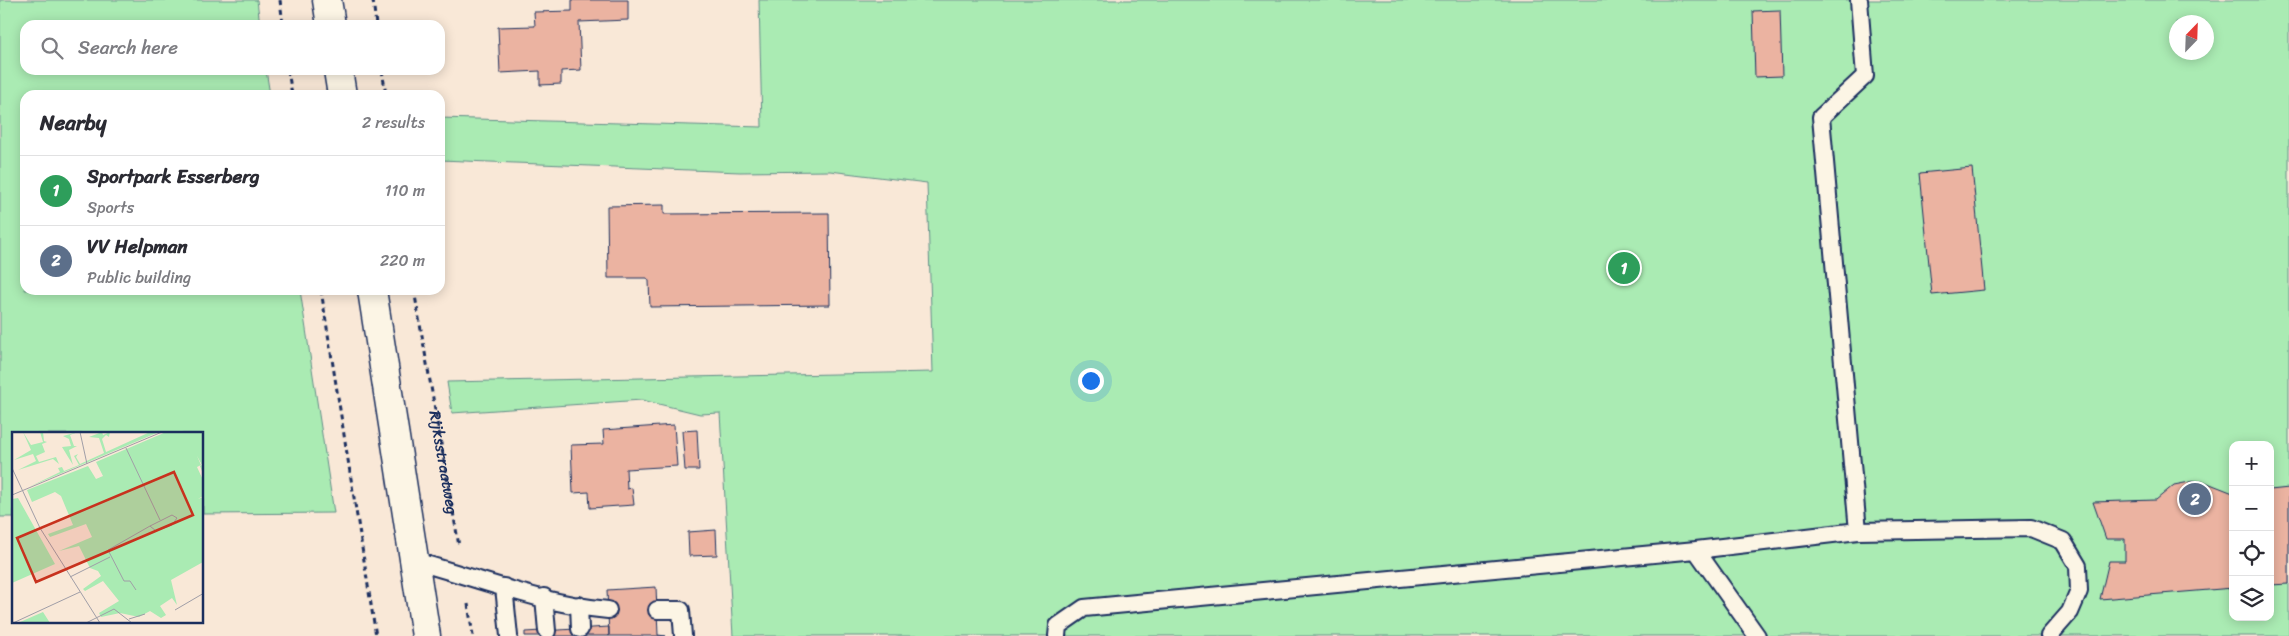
<!DOCTYPE html>
<meta charset="utf-8">
<style>
body{margin:0;font-family:Sriracha,sans-serif;background:#f7f7f7;color:#2b2b33}
.controls{position:absolute;right:15px;bottom:15px;display:grid;overflow:hidden;border-radius:10px;box-shadow:0 2px 12px #0003}
.controls button{width:45px;height:45px;display:grid;place-items:center;padding:0;border:0;border-bottom:1px solid #e1e1e2;background:#fff;color:#2b2b33;font:25px sans-serif}
.compass{position:absolute;left:2169px;top:15px;width:45px;height:45px;border-radius:50%;background:#fff;box-shadow:0 2px 12px #0003;rotate:23deg}
.you{position:absolute;left:1090px;top:380px;width:18px;height:18px;margin:-12px;border:4px solid #fff;border-radius:50%;background:#1a73e8;box-shadow:0 0 0 8px #1a73e833}
.badge{display:grid;place-items:center;width:32px;height:32px;border-radius:50%;background:#111827;color:#fff;font-size:16px;font-weight:700}
.pin{position:absolute;translate:-50% -50%;border:2px solid #fff;box-shadow:0 1px 5px #0006}
.list{margin:0;padding:0;list-style:none}
h2{display:flex;justify-content:space-between;align-items:center;height:65px;margin:0;padding:0 20px;font-size:21px}
h2 small{font-size:16px;font-weight:400;color:#7c7c81}
.list li{display:grid;grid-template-columns:32px 1fr auto;gap:15px;align-items:center;box-sizing:border-box;height:70px;padding:0 20px;border-top:1px solid #e1e1e2}
.list b{display:block;font-size:19px;white-space:nowrap}
.list p{margin:0;font-size:16px;white-space:nowrap;color:#7c7c81}
.list em{font-size:16px;font-style:normal;color:#7c7c81}
.icon{flex:none;width:28px;height:28px;fill:none;stroke:currentColor;stroke-width:2;stroke-linecap:round;stroke-linejoin:round}
.map{position:relative;flex:none;width:2289px;height:636px;overflow:hidden}
.search{position:absolute;background:#fff;box-shadow:0 2px 12px #0003;left:20px;top:20px;width:425px;height:55px;display:flex;align-items:center;gap:12px;box-sizing:border-box;padding:0 18px;border-radius:15px;color:#7c7c81;font-size:19px}
.panel{position:absolute;background:#fff;box-shadow:0 2px 12px #0003;left:20px;top:90px;width:425px;height:205px;border-radius:15px}
.map>svg:first-child{display:block}
.green{fill:#aaebb3;stroke:#628d88;fill-rule:evenodd}
.building{fill:#ebb3a1;stroke:#1b2f5e}
.lines{fill:none;stroke-linecap:round;stroke-linejoin:round}
.service-casing{stroke:#1b2f5e;stroke-width:20}
.secondary-casing{stroke:#1b2f5e;stroke-width:31}
.path{stroke:#1b2f5e;stroke-width:3;stroke-dasharray:5 4;stroke-linecap:butt}
.service{stroke:#fcf5e5;stroke-width:16}
.secondary{stroke:#fcf5e5;stroke-width:28}
.labels{text-anchor:middle;dominant-baseline:central;stroke-width:4;stroke-linejoin:round;paint-order:stroke}
.street-label{font-size:16px;fill:#1b2f5e;stroke:#fcf5e5}
.inset-road{fill:none;stroke:#a09ea7;stroke-width:1}
.view{fill:#c8321e;fill-opacity:0.15;stroke:#c8321e;stroke-width:2.5}
.inset-edge{fill:none;stroke:#1b2f5e;stroke-width:2.5}
</style>
<div class="map">
<svg width="2289" height="636" viewBox="0 0 2289 636">
<rect width="100%" height="100%" fill="#f9e8d7"/>
<filter id="ink" filterUnits="userSpaceOnUse"><feTurbulence type="fractalNoise" baseFrequency=".02" numOctaves="2"/><feDisplacementMap in="SourceGraphic" scale="10" xChannelSelector="R" yChannelSelector="G"/><feConvolveMatrix kernelMatrix="1 2 1 2 8 2 1 2 1" color-interpolation-filters="sRGB"/></filter>
<g filter="url(#ink)">
<!-- green -->
<path class="green" d="M0,0h257l3,25h-235v45h241l4,25h-245v195h275l34,223 -131,1 -1,-80h-188v83h-14z
M759,0h1530v636h-1556l-13,-223 -20,1 -58,-14 -190,13 -5,-31 486,-10 -6,-189 -97,-12 -90,1 -300,-12v-42l322,9zM2176,22h30v30h-30zM2233,445h37v172h-37z"/>
<!-- building -->
<path class="building" d="M572,0h56v20l-49,2 2,48 -20,1v13l-21,1v-14l-40,2 -2,-46 37,-1 -1,-14 38,-1z
M1780,10l2,66 -27,1 -2,-66z
M1972,168l12,122 -52,5 -12,-122z
M664,205v9l165,-1 1,92 -180,2 -1,-26 -2,-3h-39l-1,-72z
M674,425l3,41 -51,3 1,20 5,-1 2,17 -44,3 -1,-16 -16,1 -2,-48 33,-1 -1,-14z
M697,430l2,40h-14l-3,-39z
M2195,481l10,1 28,11v95l-133,11 9,-38h16v-22h-19l-13,-37 63,-2 18,-15z
M2289,488v96l-19,1v-95z
M716,530l1,25 -28,1 -1,-24z
M656,587l2,48 8,1h-57l-2,-46z
M609,627v9h-84v-4z"/>
<g class="lines">
<!-- service casing -->
<g class="service-casing">
<path id="service" d="M1858,531l-37,-414 44,-41 -6,-76
M414,561c64,17 128,43 194,49
M504,587l5,49
M544,597l3,34
M579,605l1,24
M657,610h24l2,26
M1057,636l1,-10 26,-18 612,-58
M1757,636l-61,-86 162,-19 173,-3 32,13 15,25 1,25 -9,21 -21,24"/>
</g>
<!-- secondary casing -->
<g class="secondary-casing">
<path id="secondary" d="M327,0l4,25
M338,70l4,25
M372,290l54,346"/>
</g>
<!-- path -->
<g class="path">
<path d="M280,0l3,25"/>
<path d="M373,0l3,25"/>
<path d="M288,70l4,25"/>
<path d="M382,70l4,25"/>
<path d="M321,290l55,346"/>
<path id="s1" d="M414,290l45,256"/>
<path d="M468,604l5,32"/>
</g>
<!-- service -->
<use href="#service" class="service"/>
<!-- secondary -->
<use href="#secondary" class="secondary"/>
</g>
</g>
<g class="labels">
<!-- street labels -->
<g class="street-label">
<text stroke="none"><textPath href="#s1" startOffset="175">Rijksstraatweg</textPath></text>
</g>
</g>
<!-- overview -->
<g transform="translate(12 432)">
<rect width="191" height="191" fill="#f9e8d7"/>
<path d="M11,0l8,13 12,-3 -3,-10h3l1,9 3,1 -5,2 3,8 -9,4 3,6 17,-5 3,7 -6,-5 -35,11 18,-9 -3,-7 -19,6 17,-10zM66,0l-8,3 4,11h3l-8,4 4,15 -11,-18 9,-1 -2,-7 -6,-3zM90,0l1,3 7,-3 -1,5 -3,-2 -4,4 4,13 44,-20h9l-130,55 31,-15 -2,-4 4,-1 2,4 15,-6 -5,-9 4,-2 -2,3 4,7 24,-11 -5,-15 -10,-1zM154,0h37v42l-3,-8 2,-1 -5,-9 4,9 -4,2 6,13v16l-5,3 5,-2v65l-32,18 6,25 -5,-7 -12,8 6,9 -5,3 -11,-7 -11,6 -19,-4 -19,4 -2,-4 20,-12 -16,-20 -18,10 -2,-2 18,-13 -3,-5 -8,-3 -11,-22 -20,5 33,-14 -6,-13 -36,13 -2,-3 25,-9 -12,-29 -6,-4 -23,10 -5,-12 61,-24 8,13 7,-3 -7,-14zM6,66l37,66 -43,19v-84zM31,180l7,11h-32l9,-4z" fill="#aaebb3"/>
<path class="inset-road" d="M68,0l7,32M114,16l34,72M0,36l28,60 60,95M0,63l150,-63M160,83l5,3 -5,7 -16,6 -6,-5zM58,145l40,-20M124,158l-6,-9h-6l-16,-31 42,-24M163,178l29,-17M117,187l16,-5M1,191l67,-31M74,191l28,-14 18,14"/>
<path class="view" d="M162,40l19,43 -157,67 -19,-44z"/>
<rect width="191" height="191" class="inset-edge"/>
</g>
</svg>
<div class="controls">
<button>+</button>
<button>−</button>
<button><svg class="icon" aria-label="locate" viewBox="0 0 24 24"><circle cx="12" cy="12" r="6"/><path d="M12 2v4M12 18v4M2 12h4M18 12h4"/></svg></button>
<button><svg class="icon" aria-label="layers" viewBox="0 0 24 24"><path d="M12 4l9 5-9 5-9-5zM3 14l9 5 9-5"/></svg></button>
</div>
<svg class="compass" viewBox="-18 -18 36 36"><path d="M0-13l5 13h-10z" fill="#e53935"/><path d="M0 13l5-13h-10z" fill="#7c7c81"/></svg>
<div class="you"></div>
<div class="pin badge" style="left:1624px;top:268px;background:#2e9e5b">1</div>
<div class="pin badge" style="left:2195px;top:499px;background:#5c6f8a">2</div>
<div class="search"><svg class="icon" aria-label="search" viewBox="0 0 24 24"><circle cx="10" cy="10" r="6"/><path d="M15 15l6 6"/></svg>Search here</div>
<section class="panel">
<h2>Nearby<small>2 results</small></h2>
<ul class="list">
<li><span class="badge" style="background:#2e9e5b">1</span><div><b>Sportpark Esserberg</b><p>Sports</p></div><em>110 m</em></li>
<li><span class="badge" style="background:#5c6f8a">2</span><div><b>VV Helpman</b><p>Public building</p></div><em>220 m</em></li>
</ul>
</section>
</div>
